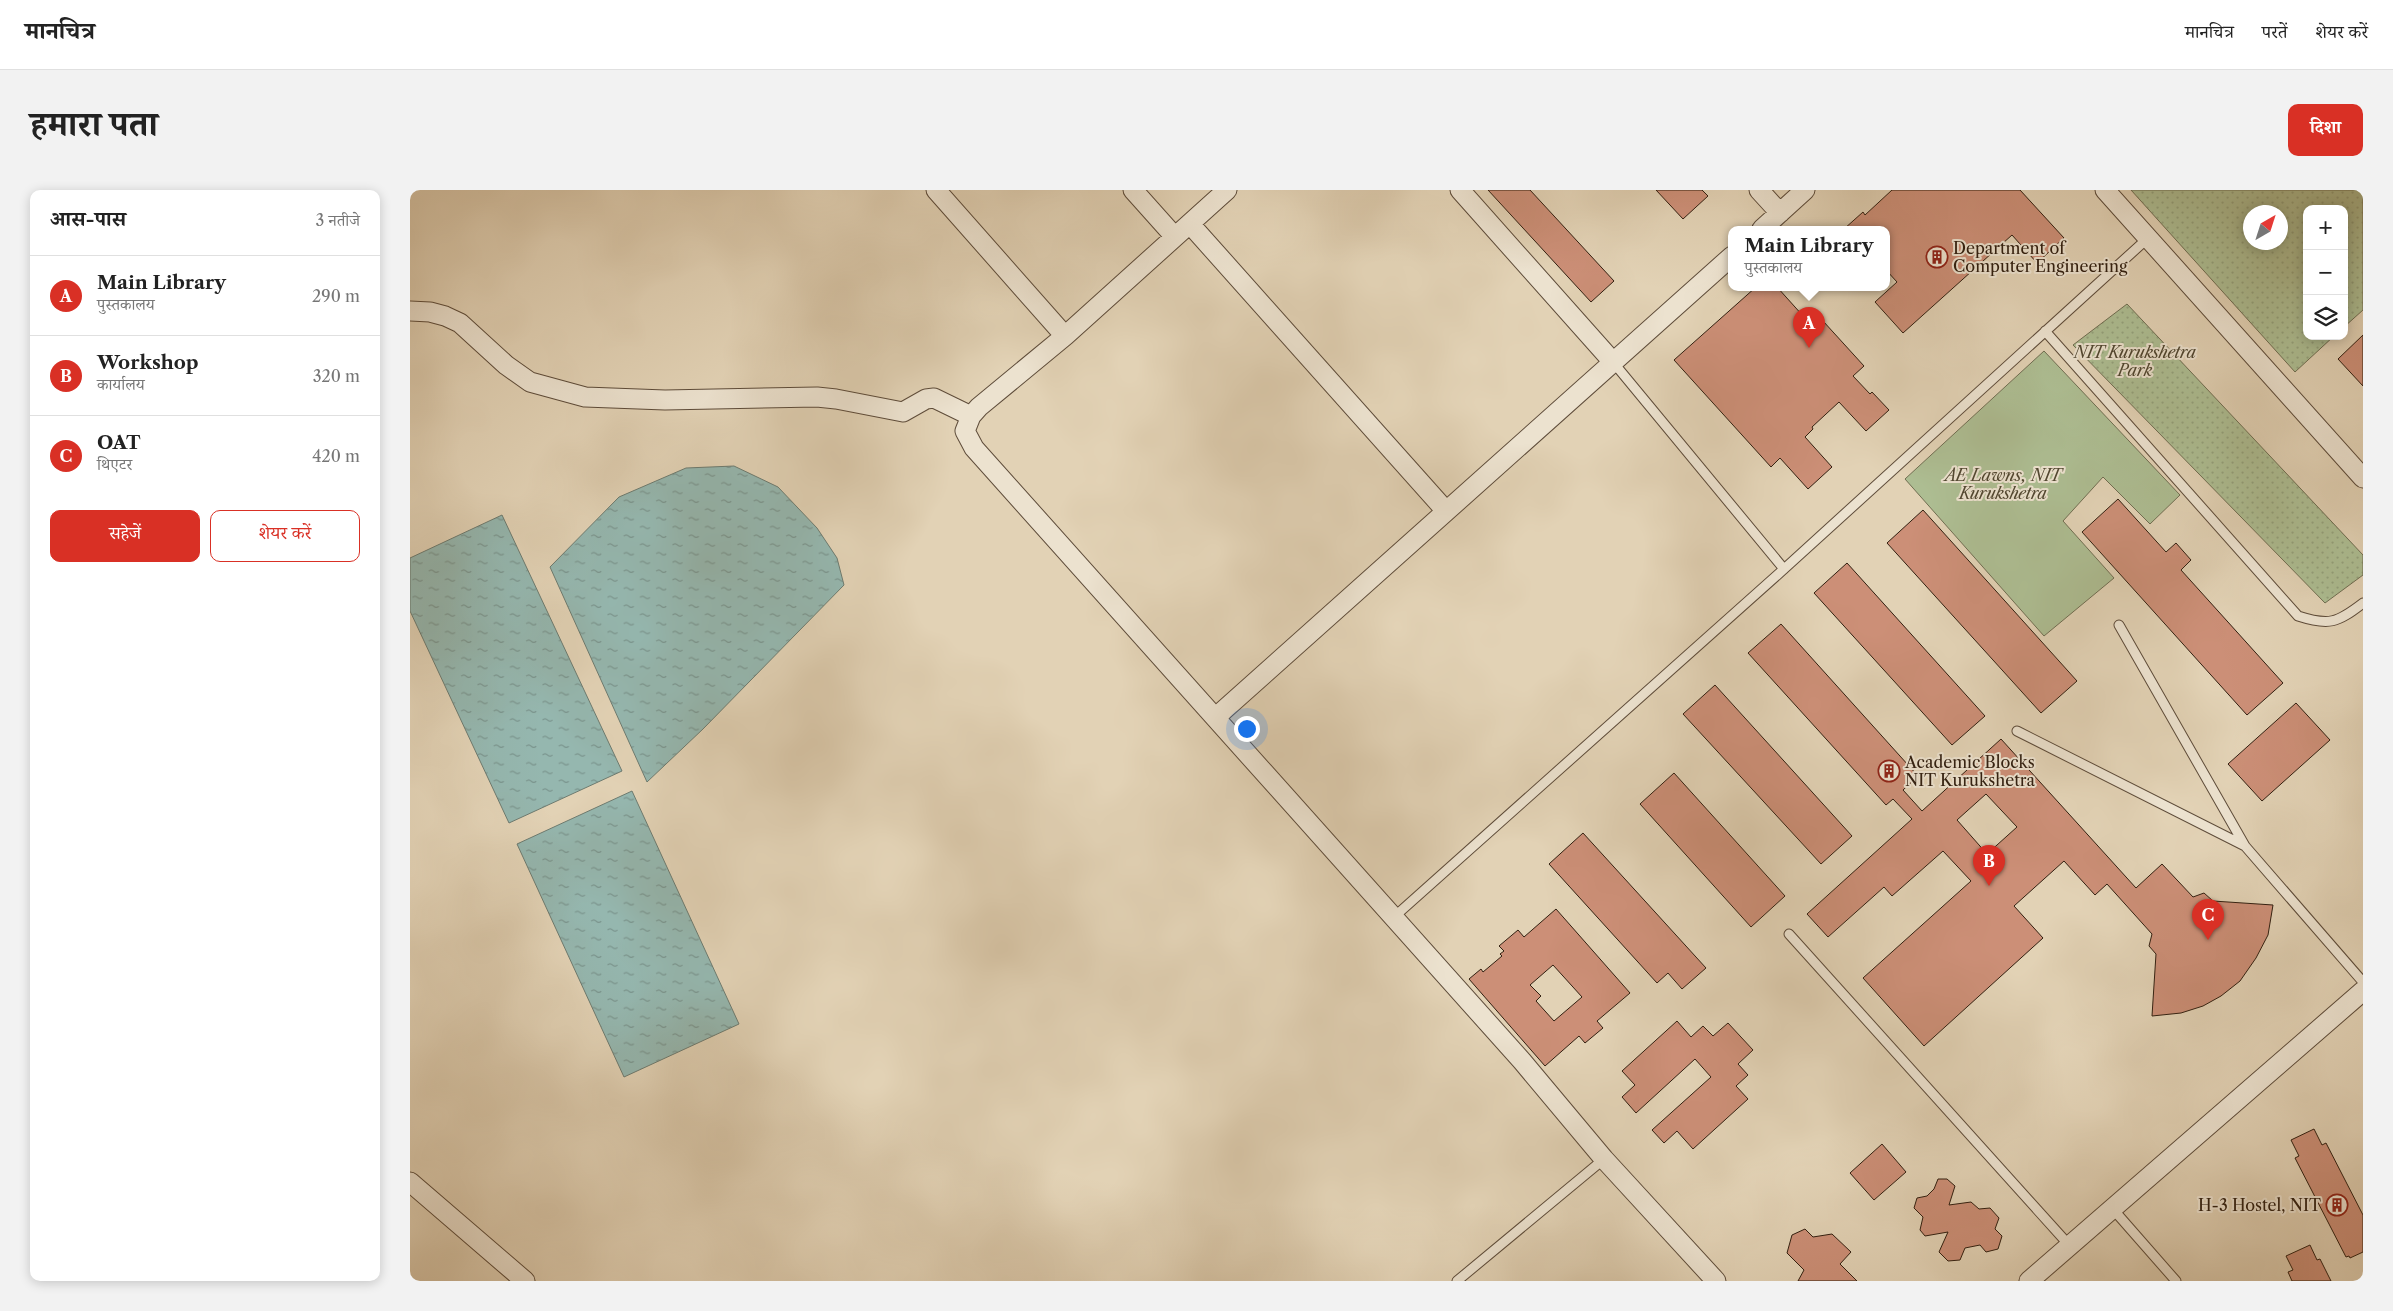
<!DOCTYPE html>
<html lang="hi">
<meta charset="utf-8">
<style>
body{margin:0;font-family:"Libre Caslon Text","Noto Serif Devanagari",serif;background:#f2f2f2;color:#222}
.controls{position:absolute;right:15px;top:15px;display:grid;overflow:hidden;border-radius:10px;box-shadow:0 2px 12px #0003}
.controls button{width:45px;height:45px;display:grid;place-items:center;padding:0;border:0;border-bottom:1px solid #e0e0e0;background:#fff;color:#222;font:25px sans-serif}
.compass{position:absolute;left:1833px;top:15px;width:45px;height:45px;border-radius:50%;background:#fff;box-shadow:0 2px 12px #0003;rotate:39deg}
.you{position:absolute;left:836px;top:538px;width:18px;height:18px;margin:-12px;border:4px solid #fff;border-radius:50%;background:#1a73e8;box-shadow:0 0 0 8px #1a73e833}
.badge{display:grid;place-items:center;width:32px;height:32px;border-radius:50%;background:#d93025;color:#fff;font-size:16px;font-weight:700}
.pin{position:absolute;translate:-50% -41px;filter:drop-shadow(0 1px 2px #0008)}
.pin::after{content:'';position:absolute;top:26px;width:18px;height:15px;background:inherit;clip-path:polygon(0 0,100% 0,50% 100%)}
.popup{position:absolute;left:1318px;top:36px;width:162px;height:65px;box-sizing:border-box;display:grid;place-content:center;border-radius:10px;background:#fff;filter:drop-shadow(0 1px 4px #0005);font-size:16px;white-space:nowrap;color:#767676}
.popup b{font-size:19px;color:#222}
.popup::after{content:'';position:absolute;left:50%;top:100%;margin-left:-10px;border:10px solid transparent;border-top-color:#fff}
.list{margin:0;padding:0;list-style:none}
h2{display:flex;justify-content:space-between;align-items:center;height:65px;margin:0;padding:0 20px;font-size:21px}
h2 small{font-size:16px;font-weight:400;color:#767676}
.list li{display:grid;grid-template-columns:32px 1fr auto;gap:15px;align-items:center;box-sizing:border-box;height:80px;padding:0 20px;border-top:1px solid #e0e0e0}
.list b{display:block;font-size:19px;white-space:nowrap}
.list p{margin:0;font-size:16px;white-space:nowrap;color:#767676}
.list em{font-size:16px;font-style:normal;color:#767676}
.actions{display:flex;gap:10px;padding:15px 20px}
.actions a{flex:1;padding:11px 0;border:1px solid #d93025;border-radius:10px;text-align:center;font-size:18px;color:#d93025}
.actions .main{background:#d93025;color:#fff}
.icon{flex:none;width:28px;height:28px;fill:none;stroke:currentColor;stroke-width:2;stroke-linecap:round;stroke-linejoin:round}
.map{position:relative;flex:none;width:1953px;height:1091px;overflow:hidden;border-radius:10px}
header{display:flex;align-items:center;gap:30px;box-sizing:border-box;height:70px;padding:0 25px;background:#fff;border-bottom:1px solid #e0e0e0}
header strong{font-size:24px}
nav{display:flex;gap:28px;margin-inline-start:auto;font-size:18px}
.intro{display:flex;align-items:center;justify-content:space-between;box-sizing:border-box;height:120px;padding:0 30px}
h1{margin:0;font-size:35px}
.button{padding:12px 22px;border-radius:10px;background:#d93025;color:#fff;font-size:18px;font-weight:700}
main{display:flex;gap:30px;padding:0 30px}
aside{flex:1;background:#fff;border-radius:10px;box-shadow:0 2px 12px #0003}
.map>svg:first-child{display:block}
.grass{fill:url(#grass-dots);stroke:#706e52;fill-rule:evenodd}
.park{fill:#adbd92;stroke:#706e52}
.water{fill:url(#water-ripples);stroke:#6d7b70}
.building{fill:#cc8f77;stroke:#322011;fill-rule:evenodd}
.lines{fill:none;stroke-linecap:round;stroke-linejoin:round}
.lane-casing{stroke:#5e4c3a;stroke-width:11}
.street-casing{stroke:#5e4c3a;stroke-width:21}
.lane{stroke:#ece2cf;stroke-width:9}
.street{stroke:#ece2cf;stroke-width:19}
.labels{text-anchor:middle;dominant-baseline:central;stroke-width:4;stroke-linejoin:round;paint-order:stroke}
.poi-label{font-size:16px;fill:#322011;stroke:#ece2cf;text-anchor:start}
.park-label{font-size:16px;font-style:italic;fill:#514731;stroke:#ece2cf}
</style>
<header>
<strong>मानचित्र</strong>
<nav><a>मानचित्र</a><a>परतें</a><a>शेयर करें</a></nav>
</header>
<div class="intro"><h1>हमारा पता</h1><a class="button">दिशा</a></div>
<main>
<aside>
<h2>आस-पास<small>3 नतीजे</small></h2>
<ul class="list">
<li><span class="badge">A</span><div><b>Main Library</b><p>पुस्तकालय</p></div><em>290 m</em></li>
<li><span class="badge">B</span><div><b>Workshop</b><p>कार्यालय</p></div><em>320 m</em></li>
<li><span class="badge">C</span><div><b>OAT</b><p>थिएटर</p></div><em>420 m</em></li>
</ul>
<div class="actions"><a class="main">सहेजें</a><a>शेयर करें</a></div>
</aside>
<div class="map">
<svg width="1953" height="1091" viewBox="0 0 1953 1091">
<defs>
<pattern id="grass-dots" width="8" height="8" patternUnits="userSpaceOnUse" patternTransform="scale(1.25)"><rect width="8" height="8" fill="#adbd92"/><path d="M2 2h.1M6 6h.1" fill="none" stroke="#95a27d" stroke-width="1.8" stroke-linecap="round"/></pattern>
<pattern id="water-ripples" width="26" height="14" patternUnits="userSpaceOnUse" patternTransform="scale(1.25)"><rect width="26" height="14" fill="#95b7af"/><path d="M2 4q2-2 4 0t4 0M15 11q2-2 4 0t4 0" fill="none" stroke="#7a948d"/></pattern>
</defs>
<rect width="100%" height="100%" fill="#e2d2b5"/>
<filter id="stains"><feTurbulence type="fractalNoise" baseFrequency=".004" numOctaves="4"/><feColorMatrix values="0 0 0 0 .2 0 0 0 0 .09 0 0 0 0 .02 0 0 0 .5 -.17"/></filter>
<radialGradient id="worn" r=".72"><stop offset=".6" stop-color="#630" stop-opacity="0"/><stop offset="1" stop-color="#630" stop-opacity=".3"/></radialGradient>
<!-- grass -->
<path class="grass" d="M1721,0h232v120l-19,17v-118h-37v127h27l-39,36zM1840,22h30v30h-30z
M1717,114l236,251v20l-38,28 -252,-258z"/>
<!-- park -->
<path class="park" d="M1634,161l136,144 -30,29 -47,-47 -40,44 51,57 -70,58 -139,-157z"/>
<!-- water -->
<path class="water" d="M324,276l44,21 39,41 20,30 7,27 -141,144 -56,53 -97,-215 69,-70 67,-29z
M92,325l120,256 -113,52 -99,-212v-53z
M222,601l107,233 -115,53 -107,-233z"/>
<!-- building -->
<path class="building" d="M1078,0h42l84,91 -23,21z
M1246,0h46l6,6 -25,23z
M1482,0h128l44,48 -27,25 -25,-28 -109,98 -28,-31 22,-20 -11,-12v-41h-42l19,-17 2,3z
M1346,97h21l27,30 9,-7 51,56 -11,10 17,18 2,-2 17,18 -23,21 -27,-29 -27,25 1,2 -8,8 27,30 -24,22 -28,-31 -9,9 -97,-107z
M1953,145v51l-25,-27z
M1708,309l48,53 10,-9 15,17 -10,10 102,113 -36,32 -165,-183z
M1513,320l154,171 -36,32 -154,-170z
M1437,373l138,153 -33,29 -138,-152z
M1371,434l137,152 -15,14 19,21 79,-72 135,149 26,-24 31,33 11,-4 9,8 60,4 -5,30 -12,23 -16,23 -19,15 -18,10 -22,7 -29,3 4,-62 -7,-8 3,-12 -45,-50 -12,11 -31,-34 -50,45 29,32 -119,108 -61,-68 108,-97 -28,-30 -51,45 -8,-9 -56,50 -21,-23 105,-95 -19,-20 -7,6 -138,-152zM1576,604l31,33 -30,27 -30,-34z
M1305,495l137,151 -31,28 -138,-150z
M1886,513l34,37 -68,61 -34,-37z
M1264,583l111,123 -34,31 -111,-123z
M1173,643l123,135 -24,21 -14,-16 -11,10 -108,-119z
M1146,719l74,84 -33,28 6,7 -18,15 -6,-7 -34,30 -76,-87 12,-10 2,3 19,-16 -2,-2 4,-3 -5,-5 19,-16 6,7zM1143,775l29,32 -28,24 -18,-20 5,-5 -11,-11z
M1267,831l14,16 12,-11 10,10 15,-13 25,27 -15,14 10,11 -12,11 12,13 -55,50 -16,-18 -13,12 -12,-13 59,-53 -16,-18 -59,54 -14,-16 13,-12 -13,-14z
M1904,939l8,16 4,-2 37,72v37l-13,6 -1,-2 -3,1 -51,-99 4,-2 -8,-16z
M1472,954l24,28 -32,28 -24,-27z
M1528,989h9l8,7 -6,19 22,-3 8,7 11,-1 9,10 -4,11 7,7 -4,13 -12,3 -6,-7 -15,3 -5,12 -12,1 -9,-9 9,-20 -23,4 -5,-6 3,-13 -9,-9 3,-10 10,-2 7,-7z
M1395,1039l8,8 19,-3 19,18 -11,12 17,17h-59l6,-11 -17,-17 5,-18z
M1900,1055l7,15 3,-1 11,22h-39l-4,-9 5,-2 -7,-14z"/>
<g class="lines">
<!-- lane casing -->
<g class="lane-casing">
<path id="lane" d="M1635,141l253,285c31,10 39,7 65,-13
M1203,172l171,207
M1709,435l126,221 118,136
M1607,541l228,115
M984,727l390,-348 364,-331
M1379,744l280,311
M1702,1018l64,73
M1047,1091l147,-122"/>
</g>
<!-- street casing -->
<g class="street-casing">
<path id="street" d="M526,0l129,146
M723,0l42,47
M817,0l-162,146 -86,71 -8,9 -6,15 9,17 548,613 82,98 112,122
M1050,0l153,172
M1349,0l21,23
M1695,0l258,288
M780,34l256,287
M1352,39l43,-39
M0,121l20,1 15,4 15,7 46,42 24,17 55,15 80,3 152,-3 19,2 67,13 23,-13 8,-1 37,18
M806,527l516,-461
M0,992l115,99
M1619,1091l334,-290"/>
</g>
<!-- lane -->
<use href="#lane" class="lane"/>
<!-- street -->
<use href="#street" class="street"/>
</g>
<!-- icons -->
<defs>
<g id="building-ring" transform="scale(1.125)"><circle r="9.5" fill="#ece2cf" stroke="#8f2418" stroke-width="1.5"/><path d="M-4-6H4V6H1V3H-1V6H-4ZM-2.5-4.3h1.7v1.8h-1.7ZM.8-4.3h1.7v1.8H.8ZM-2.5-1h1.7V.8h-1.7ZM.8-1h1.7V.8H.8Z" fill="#8f2418"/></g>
</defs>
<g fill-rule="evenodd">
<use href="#building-ring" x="1527" y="67"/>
<use href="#building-ring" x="1479" y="581"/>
<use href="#building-ring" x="1927" y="1015"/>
</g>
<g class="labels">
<!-- poi labels -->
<g class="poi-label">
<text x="1543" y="58">Department of<tspan x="1543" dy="18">Computer Engineering</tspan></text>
<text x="1495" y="572">Academic Blocks<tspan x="1495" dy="18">NIT Kurukshetra</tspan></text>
<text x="1911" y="1015" text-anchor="end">H-3 Hostel, NIT</text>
</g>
<!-- park labels -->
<g class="park-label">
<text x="1725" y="162">NIT Kurukshetra<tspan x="1725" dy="18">Park</tspan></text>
<text x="1593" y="285">AE Lawns, NIT<tspan x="1593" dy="18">Kurukshetra</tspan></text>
</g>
</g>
<rect width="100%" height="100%" filter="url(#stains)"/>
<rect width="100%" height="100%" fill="url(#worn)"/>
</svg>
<div class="controls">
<button>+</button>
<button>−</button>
<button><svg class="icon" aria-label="layers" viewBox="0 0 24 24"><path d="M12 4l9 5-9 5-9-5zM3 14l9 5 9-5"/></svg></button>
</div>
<svg class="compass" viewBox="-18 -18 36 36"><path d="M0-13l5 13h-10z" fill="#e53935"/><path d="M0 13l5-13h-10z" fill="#767676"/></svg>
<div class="you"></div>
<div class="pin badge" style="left:1399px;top:158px">A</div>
<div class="popup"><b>Main Library</b>पुस्तकालय</div>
<div class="pin badge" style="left:1579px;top:696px">B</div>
<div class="pin badge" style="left:1798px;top:750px">C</div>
</div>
</main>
